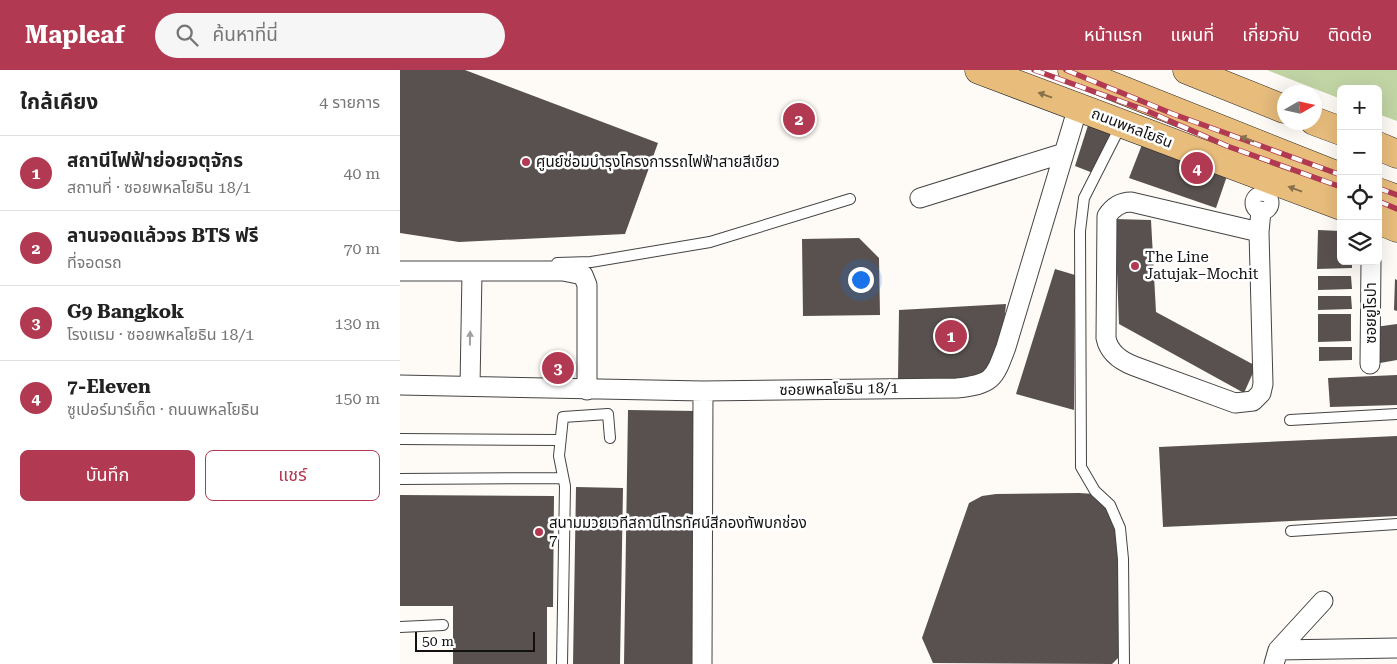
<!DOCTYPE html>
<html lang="th">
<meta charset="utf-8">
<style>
body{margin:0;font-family:"Roboto Serif","Noto Sans Thai",serif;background:#f6f6f6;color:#222}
.controls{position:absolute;right:15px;top:15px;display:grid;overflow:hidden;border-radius:8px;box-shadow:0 5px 20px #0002}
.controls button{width:45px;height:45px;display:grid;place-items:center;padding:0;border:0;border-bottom:1px solid #e0e0e0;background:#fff;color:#222;font:25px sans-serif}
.compass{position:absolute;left:877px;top:15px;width:45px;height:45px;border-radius:50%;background:#fff;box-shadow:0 5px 20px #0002;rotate:81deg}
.scale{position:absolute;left:15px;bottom:12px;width:120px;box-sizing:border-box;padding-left:5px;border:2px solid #111;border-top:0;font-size:14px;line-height:18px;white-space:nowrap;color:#111;-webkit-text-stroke:4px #fff;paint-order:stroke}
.you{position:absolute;left:460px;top:209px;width:18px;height:18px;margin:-12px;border:4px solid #fff;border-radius:50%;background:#1a73e8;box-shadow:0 0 0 8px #1a73e833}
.badge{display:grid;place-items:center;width:32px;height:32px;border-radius:50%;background:#b13951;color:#fff;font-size:16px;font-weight:700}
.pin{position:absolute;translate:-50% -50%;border:2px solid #fff;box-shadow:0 1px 5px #0006}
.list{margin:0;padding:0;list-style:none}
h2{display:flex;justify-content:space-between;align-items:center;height:65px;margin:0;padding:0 20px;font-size:21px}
h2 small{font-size:16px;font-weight:400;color:#767676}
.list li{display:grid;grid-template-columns:32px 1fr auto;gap:15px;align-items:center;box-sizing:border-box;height:75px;padding:0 20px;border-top:1px solid #e0e0e0}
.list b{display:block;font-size:19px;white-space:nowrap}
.list p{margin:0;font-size:16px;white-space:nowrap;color:#767676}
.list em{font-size:16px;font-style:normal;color:#767676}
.actions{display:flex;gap:10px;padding:15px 20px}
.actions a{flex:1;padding:11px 0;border:1px solid #b13951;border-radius:8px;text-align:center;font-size:18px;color:#b13951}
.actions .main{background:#b13951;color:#fff}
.icon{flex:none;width:28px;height:28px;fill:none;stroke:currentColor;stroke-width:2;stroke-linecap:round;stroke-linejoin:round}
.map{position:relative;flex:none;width:997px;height:594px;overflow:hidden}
header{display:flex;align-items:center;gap:30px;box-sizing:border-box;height:70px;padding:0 25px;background:#b13951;color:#fff}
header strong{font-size:24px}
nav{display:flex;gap:28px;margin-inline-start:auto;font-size:18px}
.search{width:350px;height:45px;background:#f6f6f6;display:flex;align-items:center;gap:12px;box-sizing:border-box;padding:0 18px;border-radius:28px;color:#767676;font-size:19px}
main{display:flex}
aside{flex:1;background:#fff}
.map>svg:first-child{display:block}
.forest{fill:#c1d4a4}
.building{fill:#58514f}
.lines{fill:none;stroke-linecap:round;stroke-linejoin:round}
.lane-casing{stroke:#444;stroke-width:12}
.street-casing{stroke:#444;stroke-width:21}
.primary-casing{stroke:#222;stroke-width:29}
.lane{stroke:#fff;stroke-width:10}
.street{stroke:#fff;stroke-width:19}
.primary{stroke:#e8bd7c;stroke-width:28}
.rail-casing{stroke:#b13951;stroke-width:5.5}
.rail{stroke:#fff;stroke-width:4;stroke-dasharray:11;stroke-linecap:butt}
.oneway{fill:#87704c}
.oneway2{fill:#a0a0a0}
.poi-dot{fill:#b13951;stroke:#fff;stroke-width:2}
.labels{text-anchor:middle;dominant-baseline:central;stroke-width:5;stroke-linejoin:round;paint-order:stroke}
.street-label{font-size:15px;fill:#111;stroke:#fff}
.poi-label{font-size:15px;fill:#111;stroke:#fff;text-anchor:start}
</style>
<header>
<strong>Mapleaf</strong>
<div class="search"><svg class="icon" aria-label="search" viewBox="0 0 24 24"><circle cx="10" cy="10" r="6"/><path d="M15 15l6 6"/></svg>ค้นหาที่นี่</div>
<nav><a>หน้าแรก</a><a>แผนที่</a><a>เกี่ยวกับ</a><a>ติดต่อ</a></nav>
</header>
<main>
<aside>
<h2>ใกล้เคียง<small>4 รายการ</small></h2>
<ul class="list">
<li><span class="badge">1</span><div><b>สถานีไฟฟ้าย่อยจตุจักร</b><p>สถานที่ · ซอยพหลโยธิน 18/1</p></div><em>40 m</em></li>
<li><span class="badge">2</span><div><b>ลานจอดแล้วจร BTS ฟรี</b><p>ที่จอดรถ</p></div><em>70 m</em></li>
<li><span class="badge">3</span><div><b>G9 Bangkok</b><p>โรงแรม · ซอยพหลโยธิน 18/1</p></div><em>130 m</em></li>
<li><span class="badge">4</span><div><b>7-Eleven</b><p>ซูเปอร์มาร์เก็ต · ถนนพหลโยธิน</p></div><em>150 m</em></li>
</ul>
<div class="actions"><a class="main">บันทึก</a><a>แชร์</a></div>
</aside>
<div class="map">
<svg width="997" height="594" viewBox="0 0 997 594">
<rect width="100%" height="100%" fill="#fefbf6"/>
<!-- forest -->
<path class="forest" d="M867,0h130v51l-19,-7v-25h-37v10z"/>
<!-- building -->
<path class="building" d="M0,0h65l193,73 -33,91 -166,8 -59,-9z
M690,49l23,10 -20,44 -18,-7z
M743,72l85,31 -12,35 -87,-30z
M715,149l36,1 5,92 100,54 -12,27 -125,-69z
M918,160l23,1v30h11v7l-35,1z
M459,168l20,20 1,57 -77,1 -1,-77z
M655,199l20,6 -1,135 -58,-16z
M918,206h33l1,13 -34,1z
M995,209l2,1v31l-3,-1z
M918,226h33l1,13 -34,1z
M606,234l-6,58 -12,15 -90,3 1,-70z
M918,244h33v27l-33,1z
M997,254v36l-17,3 -5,-36z
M919,277h33v13l-33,1z
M997,305v30l-67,2 -2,-29z
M228,340l69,1 -4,253h-69z
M997,366v80l-234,11 -4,-80z
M176,417l47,1 -3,176h-47z
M679,423l16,1 26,28 1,132 -10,10 -179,-1 -11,-25 47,-135 13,-7 14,-2z
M0,425l154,1 -1,111h-6v57h-94v-58h-53z"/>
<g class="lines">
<!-- lane casing -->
<g class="lane-casing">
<path id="lane" d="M721,55l-37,73 -4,33 1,236 14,24 15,14 10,23 3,31 1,105
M157,193l34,-1 119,-20 140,-43
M890,350l107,-6
M0,369l159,1
M0,409l163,-1
M891,461l106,-7
M0,557l43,-2
M162,594l3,-178 -6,-30 4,-39 45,-3 2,24"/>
</g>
<!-- street casing -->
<g class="street-casing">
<path id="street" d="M855 133a7 7 0 1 1 14 0a7 7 0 1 1-14 0Z
M520,128l144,-45
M859,162l-128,-30c-11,0 -18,5 -24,14l-1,122c3,15 15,23 28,28l101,37 18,-2 8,-8 2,-9 -4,-152 2,-21
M0,201h163l20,4 4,10v105
M970,294l1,-103
M0,315l303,6 254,-3c36,-4 37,-9 49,-41l72,-240
M70,316l2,-114
M878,580l45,-49
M302,594l1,-273
M874,594l4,-14 119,-2"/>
</g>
<!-- primary casing -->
<g class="primary-casing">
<path id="primary" d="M579,0l362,136
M672,0l269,107
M787,0l97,39
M914,51l27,10
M978,76l19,8
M978,122l19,7
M978,150l19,8"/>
</g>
<!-- lane -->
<use href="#lane" class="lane"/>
<!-- street -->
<use href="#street" class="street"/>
<!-- primary -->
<use href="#primary" class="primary"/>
<!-- rail casing -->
<g class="rail-casing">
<path id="rail" d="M634,0l111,40 82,36 114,41
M666,0l107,44 168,61
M978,118l19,7
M978,131l19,8"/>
</g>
<!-- rail -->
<use href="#rail" class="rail"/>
</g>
<!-- one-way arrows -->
<defs><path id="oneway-solid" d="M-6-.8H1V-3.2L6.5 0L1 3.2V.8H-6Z" transform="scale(1.25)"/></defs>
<g class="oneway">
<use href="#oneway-solid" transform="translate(645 25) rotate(-160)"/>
<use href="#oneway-solid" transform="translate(847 69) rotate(-158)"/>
<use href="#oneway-solid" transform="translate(895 119) rotate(-160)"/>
</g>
<use class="oneway2" href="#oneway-solid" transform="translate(70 268) rotate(-89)"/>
<!-- markers -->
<g class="poi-dot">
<circle cx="126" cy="92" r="5"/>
<circle cx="735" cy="196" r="5"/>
<circle cx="139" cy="462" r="5"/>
</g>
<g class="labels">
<!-- street labels -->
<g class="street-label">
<text transform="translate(732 58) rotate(21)">ถนนพหลโยธิน</text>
<text transform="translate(971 243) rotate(-90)">ซอยยูโรปา</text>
<text transform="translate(439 319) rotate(-1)">ซอยพหลโยธิน 18/1</text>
</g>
<!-- poi labels -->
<g class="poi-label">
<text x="136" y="92">ศูนย์ซ่อมบำรุงโครงการรถไฟฟ้าสายสีเขียว</text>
<text x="745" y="187">The Line<tspan x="745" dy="17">Jatujak–Mochit</tspan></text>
<text x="149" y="453">สนามมวยเวทีสถานีโทรทัศน์สีกองทัพบกช่อง<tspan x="149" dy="17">7</tspan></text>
</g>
</g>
</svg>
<div class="controls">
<button>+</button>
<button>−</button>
<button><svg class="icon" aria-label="locate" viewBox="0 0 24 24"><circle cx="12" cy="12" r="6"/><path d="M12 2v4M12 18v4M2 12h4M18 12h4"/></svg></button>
<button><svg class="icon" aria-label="layers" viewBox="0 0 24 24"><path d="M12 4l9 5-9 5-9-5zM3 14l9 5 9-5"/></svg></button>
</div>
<svg class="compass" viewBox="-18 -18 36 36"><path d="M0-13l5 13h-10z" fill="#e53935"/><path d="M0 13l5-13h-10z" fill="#767676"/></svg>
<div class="scale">50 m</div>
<div class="you"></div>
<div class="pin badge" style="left:551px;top:266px">1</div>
<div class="pin badge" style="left:399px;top:49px">2</div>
<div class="pin badge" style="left:158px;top:298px">3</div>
<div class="pin badge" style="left:797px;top:98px">4</div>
</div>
</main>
